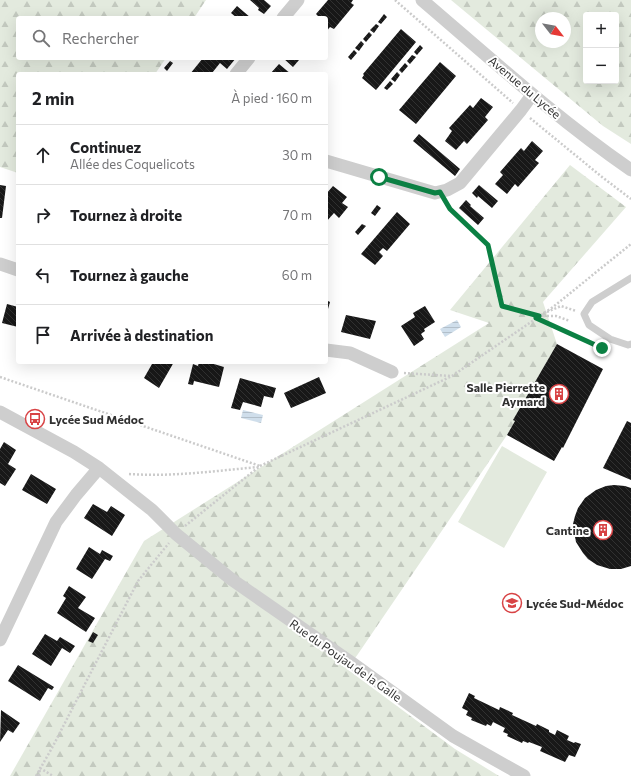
<!DOCTYPE html>
<html lang="fr">
<meta charset="utf-8">
<style>
body{margin:0;font-family:Commissioner,sans-serif;background:#f6f6f6;color:#202124}
.controls{position:absolute;right:12px;top:12px;display:grid;overflow:hidden;border-radius:4px;box-shadow:0 4px 16px #0002}
.controls button{width:36px;height:36px;display:grid;place-items:center;padding:0;border:0;border-bottom:1px solid #e0e0e0;background:#fff;color:#202124;font:20px sans-serif}
.compass{position:absolute;left:535px;top:12px;width:36px;height:36px;border-radius:50%;background:#fff;box-shadow:0 4px 16px #0002;rotate:121deg}
.stop{position:absolute;width:12px;height:12px;margin:-9px;border:3px solid #0b8043;border-radius:50%;background:#fff}
.stop.end{background:#0b8043;border-color:#fff;box-shadow:0 1px 4px #0008}
.list{margin:0;padding:0;list-style:none}
h2{display:flex;justify-content:space-between;align-items:center;height:52px;margin:0;padding:0 16px;font-size:17px}
h2 small{font-size:13px;font-weight:400;color:#757577}
.list li{display:grid;grid-template-columns:26px 1fr auto;gap:12px;align-items:center;box-sizing:border-box;height:60px;padding:0 16px;border-top:1px solid #e0e0e0}
.list b{display:block;font-size:15px;white-space:nowrap}
.list p{margin:0;font-size:13px;white-space:nowrap;color:#757577}
.list em{font-size:13px;font-style:normal;color:#757577}
.icon{flex:none;width:22px;height:22px;fill:none;stroke:currentColor;stroke-width:2;stroke-linecap:round;stroke-linejoin:round}
.map{position:relative;flex:none;width:631px;height:776px;overflow:hidden}
.search{position:absolute;background:#fff;box-shadow:0 4px 16px #0002;left:16px;top:16px;width:312px;height:44px;display:flex;align-items:center;gap:10px;box-sizing:border-box;padding:0 14px;border-radius:4px;color:#757577;font-size:15px}
.panel{position:absolute;background:#fff;box-shadow:0 4px 16px #0002;left:16px;top:72px;width:312px;height:292px;border-radius:4px}
.map>svg:first-child{display:block}
.forest{fill:url(#forest-firs);fill-rule:evenodd}
.pitch{fill:#e3eade}
.water{fill:url(#water-rules)}
.building{fill:url(#building-back-hatch)}
.lines{fill:none;stroke-linecap:round;stroke-linejoin:round}
.path{stroke:#cbcbcb;stroke-width:2.5;stroke-dasharray:2 2;stroke-linecap:butt}
.lane{stroke:#cecece;stroke-width:7}
.street{stroke:#cecece;stroke-width:13}
.route{stroke:#0b8043;stroke-width:5}
.labels{text-anchor:middle;dominant-baseline:central;stroke-width:4;stroke-linejoin:round;paint-order:stroke}
.street-label{font-size:12px;fill:#313131;stroke:#fff}
.poi-label{font-size:12px;font-weight:bold;fill:#313131;stroke:#fff;text-anchor:end}
</style>
<div class="map">
<svg width="631" height="776" viewBox="0 0 631 776">
<defs>
<pattern id="forest-firs" width="22" height="20" patternUnits="userSpaceOnUse"><rect width="22" height="20" fill="#e3eade"/><path d="M5 1l3.5 6h-7zM16 11l3.5 6h-7z" fill="#c3c9bf"/></pattern>
<pattern id="water-rules" width="6" height="5" patternUnits="userSpaceOnUse"><rect width="6" height="5" fill="#cfdeeb"/><path d="M0 2.5h6" fill="none" stroke="#b2bfca"/></pattern>
<pattern id="building-back-hatch" width="6" height="6" patternUnits="userSpaceOnUse"><rect width="6" height="6" fill="#181818"/><path d="M-1 5l2 2M0 0l6 6M5-1l2 2" fill="none" stroke="#313131"/></pattern>
</defs>
<rect width="100%" height="100%" fill="#fff"/>
<!-- forest -->
<path class="forest" d="M0,0h206l-12,18h-176v40h148l-11,16h-137v99l-18,-6z
M451,0h180v144l-28,-18zM586,15h30v66h-30zM541,18h24v24h-24z
M570,165l56,42 -83,95 14,42 -43,76 1,1 -8,14 -149,219 -11,15 108,80 44,27h-489l134,-235 345,-218 -39,-13z"/>
<!-- pitch -->
<path class="pitch" d="M502,446l45,26 -43,76 -46,-26z"/>
<!-- water -->
<path class="water" d="M457,320l4,7 -16,10 -5,-8z
M243,410l20,5 -2,8 -20,-5z"/>
<!-- building -->
<path class="building" d="M250,0h14l7,6 -7,8 -6,-4 1,-2z
M328,0h25l-2,3 3,2 -20,24 -4,-2 -4,5v-14h-8l1,-1 -3,-3z
M237,6l14,12h-14l-6,-5z
M384,14l3,3 -6,7 -3,-2z
M376,24l3,2 -5,7 -4,-3z
M401,29l15,13 -40,48 -14,-12 2,-3 -1,-1z
M369,32l3,3 -6,7 -3,-3z
M361,41l3,3 -5,7 -4,-3z
M420,45l3,3 -6,7 -3,-3z
M354,50l3,3 -6,7 -3,-3z
M412,55l4,2 -6,7 -3,-3z
M203,58h33l-9,11 -7,-6 -8,10 1,1h-23z
M283,58h15l1,2 -6,7z
M170,61l3,2 -6,8 -3,-3z
M440,62l16,14 -40,48 -17,-14z
M405,63l3,3 -6,7 -3,-3z
M279,64l12,10h-21z
M397,72l3,3 -5,7 -4,-3z
M390,81l3,3 -6,6 -3,-2z
M481,98l12,9 -8,10 3,3 -21,24 -3,-3 -8,9 -11,-9 7,-10 -3,-3 21,-23 3,3z
M419,134l41,35 -5,7 -42,-35z
M532,141l11,10 -8,9 4,3 -21,24 -3,-3 -8,10 -12,-10 8,-9 -3,-3 21,-24 3,3z
M0,185l6,1 -4,32h-2z
M479,185l19,16 -6,7 -14,-12 -1,2 -5,-5z
M333,186l14,11 -5,6 6,4 -9,11 -5,-5 -8,9v-28z
M466,200l5,5 -1,1 14,12 -6,7 -19,-17z
M377,205l4,3 -6,8 -4,-3z
M397,212l13,12 -23,27 -4,-3 -4,4 4,4 -8,9 -14,-11z
M362,224l4,2 -8,9 -3,-3z
M326,300l4,2 -4,14z
M7,304l11,3v20l-16,-4z
M425,306l10,16 -11,7 1,2 -4,3 3,5 -10,7 -13,-20 14,-9 -2,-4z
M346,315l30,6 -6,18 -29,-7z
M557,344l46,25 -40,79 -1,-1 -8,14 -47,-26 8,-14 -2,-1z
M150,362h24l-15,26 -15,-10 8,-14z
M199,362h8l17,5 -5,20 -25,-6 -1,4 -5,-1 5,-20 5,2z
M319,377l7,16 -35,15 -7,-15z
M240,378l36,10 -3,10 -9,-2 -3,11 -18,-5 -3,8 -9,-2z
M627,421l4,2v57l-28,-12z
M4,442l12,8 -8,14 8,5 -11,17 -5,-3v-34z
M31,474l25,15 -9,15 -25,-14z
M614,485l11,1 6,2v78l-10,3h-11l-13,-4 -9,-6 -5,-6 -7,-11 -1,-5 -2,-13 2,-8 3,-8 7,-10 11,-8 10,-4z
M93,504l14,8 4,-6 14,9 -13,21 -28,-18z
M89,547l11,7 2,-4 11,6 -3,5 -5,-2 -13,20 -16,-10z
M69,586l17,11 -8,11 17,10 -9,14 -29,-19 9,-15 -3,-2z
M93,632l5,3 -5,8 -5,-2z
M45,634l12,7 3,-4 15,9 -5,7 -8,-5 -11,18 -19,-12z
M18,665l36,22 -2,3 -4,-2 -8,13 -32,-20z
M469,693l6,3 -1,2 25,12 1,-3 13,6 -1,2 24,11 1,-2 12,6v2l6,3 2,-5 12,6 -2,4 7,3 1,-1 6,2 -6,13 -6,-2 -4,7 -25,-11 2,-4 -13,-5 -1,1 -5,-2 -1,2 -15,-7 1,-2 -5,-2 2,-4 -12,-6 -2,4 -4,-2 -1,2 -15,-6 1,-2 -6,-3 2,-4 -6,-3z
M1,710l19,13 -7,10 -5,-3 -8,12z"/>
<g class="lines">
<!-- path -->
<path class="path" d="M395,0l118,103
M530,118l72,59 29,22
M447,203l3,6 38,36 14,61 37,10
M547,312l14,-6 15,5
M539,316h17l14,5
M536,318l66,30
M404,373l47,3
M0,377l260,89
M129,474c43,3 86,-3 129,-7
M185,526l75,-60 192,-90 101,-69 78,-63
M36,776l16,-28 86,-167 31,-38
M39,776l1,-8 13,8"/>
<!-- lane -->
<path class="lane" d="M631,278l-39,24 -8,12 5,11 21,14 18,6 3,-1"/>
<!-- street -->
<path class="street" d="M422,0c68,58 135,119 209,170
M283,18l15,-18
M236,74l13,-16
M326,161l109,32 12,-3 13,-7 61,-73 11,-15
M0,264l18,6
M326,350l24,3 42,19
M0,412l74,40 25,16 53,42 24,24 55,45 121,84 101,73 71,40
M0,640l56,-118 20,-27 23,-27"/>
</g>
<g class="lines">
<!-- route -->
<path class="route" d="M379,177l56,16 5,-1 10,17 38,36 14,61 37,10 -3,2 66,30"/>
</g>
<!-- icons -->
<defs>
<g id="building-ring" transform="scale(1)"><circle r="9.5" fill="#fff" stroke="#d84345" stroke-width="1.5"/><path d="M-4-6H4V6H1V3H-1V6H-4ZM-2.5-4.3h1.7v1.8h-1.7ZM.8-4.3h1.7v1.8H.8ZM-2.5-1h1.7V.8h-1.7ZM.8-1h1.7V.8H.8Z" fill="#d84345"/></g>
<g id="bus-ring" transform="scale(1)"><circle r="9.5" fill="#fff" stroke="#d84345" stroke-width="1.5"/><path d="M-5-6H5V4H4V6H2V4H-2V6H-4V4H-5ZM-3.5-4V0h7V-4ZM-3.5 1.2v1.5H-2V1.2ZM2 1.2v1.5H3.5V1.2Z" fill="#d84345"/></g>
<g id="school-ring" transform="scale(1)"><circle r="9.5" fill="#fff" stroke="#d84345" stroke-width="1.5"/><path d="M0-5L7-2L0 1L-7-2ZM-4 1L0 2.5L4 1V4Q0 6-4 4Z" fill="#d84345"/></g>
</defs>
<g fill-rule="evenodd">
<use href="#building-ring" x="559" y="394"/>
<use href="#bus-ring" x="35" y="419"/>
<use href="#building-ring" x="603" y="530"/>
<use href="#school-ring" x="512" y="603"/>
</g>
<g class="labels">
<!-- street labels -->
<g class="street-label">
<text transform="translate(525 87) rotate(40)">Avenue du Lycée</text>
<text transform="translate(346 660) rotate(35)">Rue du Poujau de la Galle</text>
</g>
<!-- poi labels -->
<g class="poi-label">
<text x="545" y="387">Salle Pierrette<tspan x="545" dy="14">Aymard</tspan></text>
<text x="49" y="419" text-anchor="start">Lycée Sud Médoc</text>
<text x="589" y="530">Cantine</text>
<text x="526" y="603" text-anchor="start">Lycée Sud-Médoc</text>
</g>
</g>
</svg>
<div class="controls">
<button>+</button>
<button>−</button>
</div>
<svg class="compass" viewBox="-18 -18 36 36"><path d="M0-13l5 13h-10z" fill="#e53935"/><path d="M0 13l5-13h-10z" fill="#757577"/></svg>
<div class="stop" style="left:379px;top:177px"></div>
<div class="stop end" style="left:602px;top:348px"></div>
<div class="search"><svg class="icon" aria-label="search" viewBox="0 0 24 24"><circle cx="10" cy="10" r="6"/><path d="M15 15l6 6"/></svg>Rechercher</div>
<section class="panel">
<h2>2 min<small>À pied · 160 m</small></h2>
<ul class="list">
<li><svg class="icon" aria-label="ahead" viewBox="0 0 24 24"><path d="M12 20V5M6 11l6-6 6 6"/></svg><div><b>Continuez</b><p>Allée des Coquelicots</p></div><em>30 m</em></li>
<li><svg class="icon" aria-label="right" viewBox="0 0 24 24"><path d="M7 20v-9h11M14 6l5 5-5 5"/></svg><div><b>Tournez à droite</b></div><em>70 m</em></li>
<li><svg class="icon" aria-label="left" viewBox="0 0 24 24"><path d="M17 20v-9H6M10 6l-5 5 5 5"/></svg><div><b>Tournez à gauche</b></div><em>60 m</em></li>
<li><svg class="icon" aria-label="arrive" viewBox="0 0 24 24"><path d="M6 21V4h12l-3 4 3 4H6"/></svg><div><b>Arrivée à destination</b></div></li>
</ul>
</section>
</div>
